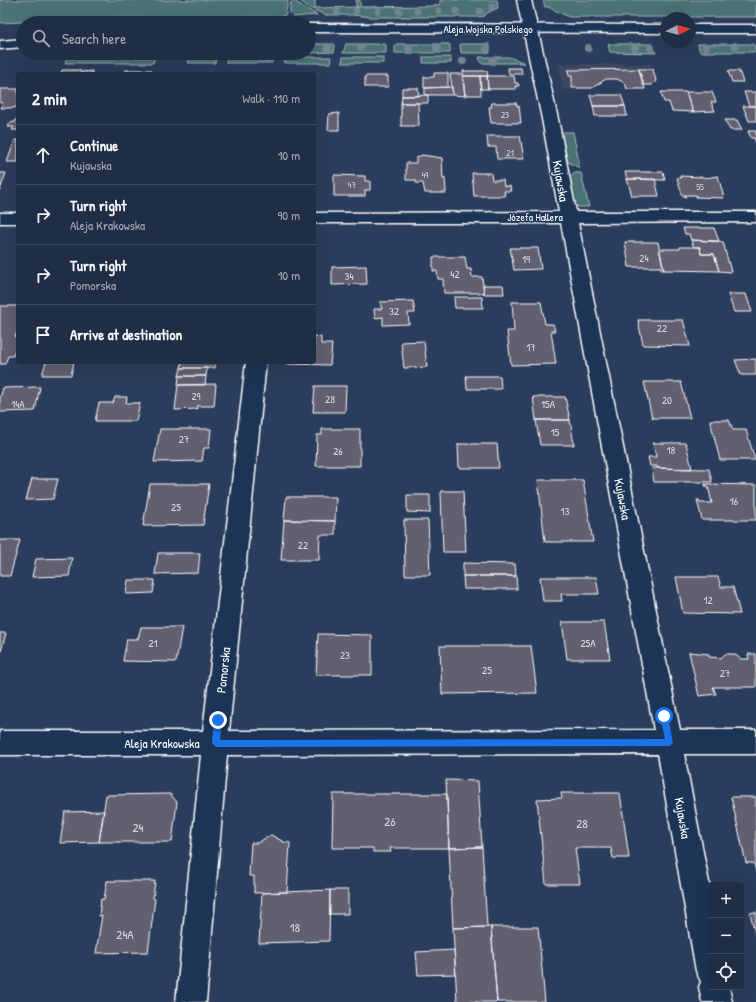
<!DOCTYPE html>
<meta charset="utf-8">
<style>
body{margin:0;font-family:"Patrick Hand",sans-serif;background:#28364c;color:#f1f3f6}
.controls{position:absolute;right:12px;bottom:12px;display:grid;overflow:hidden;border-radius:4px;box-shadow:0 4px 16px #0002}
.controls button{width:36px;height:36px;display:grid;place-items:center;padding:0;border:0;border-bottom:1px solid #3d4a5e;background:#202e45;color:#f1f3f6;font:20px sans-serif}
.compass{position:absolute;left:660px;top:12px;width:36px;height:36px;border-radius:50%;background:#202e45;box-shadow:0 4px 16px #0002;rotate:84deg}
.stop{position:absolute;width:12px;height:12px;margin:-9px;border:3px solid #1a73e8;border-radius:50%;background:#fff}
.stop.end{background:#1a73e8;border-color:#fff;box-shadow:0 1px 4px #0008}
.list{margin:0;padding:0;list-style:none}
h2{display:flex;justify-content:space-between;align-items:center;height:52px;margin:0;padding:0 16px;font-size:17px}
h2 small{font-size:13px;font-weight:400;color:#a2a8b3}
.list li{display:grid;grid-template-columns:26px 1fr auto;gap:12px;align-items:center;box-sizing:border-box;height:60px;padding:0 16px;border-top:1px solid #3d4a5e}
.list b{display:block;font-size:15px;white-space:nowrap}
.list p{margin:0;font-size:13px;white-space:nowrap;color:#a2a8b3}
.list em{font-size:13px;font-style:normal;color:#a2a8b3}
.icon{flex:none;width:22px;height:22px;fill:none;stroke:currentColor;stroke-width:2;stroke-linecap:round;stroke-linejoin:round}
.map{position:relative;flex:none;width:756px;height:1002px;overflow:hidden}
.search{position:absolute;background:#202e45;box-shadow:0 4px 16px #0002;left:16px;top:16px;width:300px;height:44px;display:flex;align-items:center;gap:10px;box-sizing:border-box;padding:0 14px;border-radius:22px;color:#a2a8b3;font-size:15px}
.panel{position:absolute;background:#202e45;box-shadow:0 4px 16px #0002;left:16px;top:72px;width:300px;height:292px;border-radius:4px}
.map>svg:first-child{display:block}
.built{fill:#3c4762}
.green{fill:#4c7274;stroke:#a6b8ba}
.building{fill:#625e6f;stroke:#fff}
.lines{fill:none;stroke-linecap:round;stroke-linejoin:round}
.street-casing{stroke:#fff;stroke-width:3}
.secondary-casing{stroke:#fff;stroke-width:3}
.street{fill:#1d3557;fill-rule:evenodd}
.secondary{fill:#1d3557;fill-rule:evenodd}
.tree{fill:#738593}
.route{fill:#1a73e8}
.labels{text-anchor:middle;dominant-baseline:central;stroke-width:3;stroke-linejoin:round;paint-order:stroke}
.far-number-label{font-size:9px;fill:#d8d7db}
.far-street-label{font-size:11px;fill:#fff;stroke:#1d3557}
.number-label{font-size:11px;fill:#d8d7db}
.street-label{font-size:13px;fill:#fff;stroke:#1d3557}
.near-number-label{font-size:13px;fill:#d8d7db}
</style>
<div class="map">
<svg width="756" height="1002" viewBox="0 0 756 1002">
<rect width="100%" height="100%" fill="#2b3d5c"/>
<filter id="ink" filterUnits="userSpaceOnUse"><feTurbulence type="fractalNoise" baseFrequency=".025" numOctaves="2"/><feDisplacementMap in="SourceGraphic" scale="8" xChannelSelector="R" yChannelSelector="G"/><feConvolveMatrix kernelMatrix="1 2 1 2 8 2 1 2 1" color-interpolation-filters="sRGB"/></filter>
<g filter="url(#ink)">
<!-- built -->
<path class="built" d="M558,64h93l5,17 -4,4h-8l1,4h-18l-2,-6 -8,-4h-11l-14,9h-20l-2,2h-7z"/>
<!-- green -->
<path class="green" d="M0,0h288l-2,14 -5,3 -171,1 -110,5z
M299,0h16v8l44,-1h-3v-7h4v7l74,-1 6,-2v-4h57l1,8 -13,6v2l-7,1h-106l-20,-2h-27l-15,-7z
M543,0h213v17h-187l-21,-10h-3z
M294,1l23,14 -24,2 -3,-3v-11z
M362,23h121l3,2h-124z
M309,44h25l1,1 -1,7 -25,1z
M346,44h39l1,1v8h-43z
M397,44h52l1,1v8h-55v-8z
M460,44h29l1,9h-29z
M609,44h43l4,9 -46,-1 -2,-7z
M698,44h53l3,1 2,7h-56z
M155,57l-2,6h-88l2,-5z
M190,57h26l-1,6h-27z
M227,57h45v6h-46z
M285,57h46l-1,6h-46z
M343,57h40v6h-41z
M423,57h28v6h-28z
M479,57h30l16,6h-44z
M561,132h12l7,36 -12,-6z
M575,173h6l8,34h-11l-4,-3 -4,-28z"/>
<!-- building -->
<path class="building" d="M508,68h13l1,6h-13z
M639,69h14l3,12 -4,4h-9z
M639,69l6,20h-18l-2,-6 -8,-4h-11l-14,9h-20v-12h-3l-1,-6z
M62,70h18v2l12,-1v3h-31z
M126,70h26l-1,4h-26z
M463,71h24l1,5h-25z
M728,71h11l4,11h-11z
M434,73h14v14l-24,1v-11h10z
M450,74h12l3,22 -12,-1z
M365,76h23v11h-23z
M463,76h17l1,19h-16z
M480,76h7l1,13h-7z
M487,76h27l1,7h3l1,3h-4l1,3h-28z
M452,87l1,8h-28v-7z
M402,88h16l1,8h-17z
M0,89h18v14l-3,5h-14l2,-5h-3z
M661,92h25l7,20 -21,-1 -3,-9h-5z
M686,92h26l4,10h-5l4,9 -22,1z
M744,92h12v14h-7z
M428,95v8h-27l1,-7z
M590,95h31l4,11h-32z
M401,103h17l1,23h-18z
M491,103h25l1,3h2l2,17h-30l-2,-16h3z
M593,106h32l2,10h-32z
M743,106h13v15h-7z
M339,113v17h-11l1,-16z
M18,116v14h-6l2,-3h-6l2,-4 5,-1z
M725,120h12l5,10h-12z
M748,131h8v12l-2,-5h-3z
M487,136h33l4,23h-27l-1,-12h-8z
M15,140h3v22h-11z
M422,155l20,3 1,21 2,-1 1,15h-21l-2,-10h-7v-3h-10v-17h10v-5z
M625,172h38l2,8 -38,-1z
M0,173h6l-6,17z
M472,173h19l1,7h11l1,6h6l1,5h-7l1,5h-31z
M334,175l31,1v5h5v9h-5v6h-31z
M680,176l24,1 1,1 13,-2 6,22 -28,-1v-2h-12l2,2h-3l-6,-19h4z
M627,179h28l4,17h-27z
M683,228h31l5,13 -28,-1 -2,-6h-4z
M691,240l32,2 8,30 -12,-1 -5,-17h-13l-1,-7h-6z
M625,242h33l6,28h-3v-3h-32z
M680,247h20l1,7h13l5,17 -55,-1 -5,-21h21z
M510,248h28l3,21 -27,1z
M433,257h32l2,12h4l1,8h10l2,16h-40l-1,-14h-5l-1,-8h-4z
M366,266l1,18 -35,1v-18z
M483,285h20l1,9h-20z
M728,294h18l6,18h-18z
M454,297h28l1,11h-28z
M413,301l2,12h-7l1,11 -26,1v-8l-8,1 -1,-9h8l-2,-7z
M512,302h29l4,22h8l2,7h-4l5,33 -45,1 -4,-34h7z
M0,306h18v24l-3,7h3v11h-2l-3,8h-5l-3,8h-5z
M638,320h45l7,26 -47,-1z
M314,336l7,1v7h11l-2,21 -44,-1v-2h28z
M424,341l3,26 -23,1 -3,-26z
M756,359v16h-15l-6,-15z
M46,362h28l-3,13h-29z
M182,362h34l-1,6h-34z
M181,368h26l-1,8h-27z
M179,376h27l-1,9h-27z
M466,376h34l1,13h-34z
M644,382h37l9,36h-38z
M216,384l-2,22h-17v3l-22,1 3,-25z
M315,386h31l-1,26h-32z
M40,387l-5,24 -35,1v-14l3,-10z
M115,397h12l-1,6h14l-4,18h-41l4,-18h14z
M533,397h32l5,23h-34z
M536,420h34l4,25h-34z
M710,420h19l4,10h13l9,30h-35z
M160,429h51l-2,19h-5l-2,13 -48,1z
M322,429h38v37h-44l1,-31h5z
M653,443h33l6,26 -34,-1 -1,-2h-7l-2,-9h8z
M458,444h39l2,24h-40z
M652,468l57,1 3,13h-58z
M32,479h26l-5,20 -27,1z
M538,480h45l10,62h-48z
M150,484h59l-6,41 -60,1z
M705,484l51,1v35h-54l-5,-20h2l1,3h12l-4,-17h-3z
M441,491h22l3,61h-23z
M407,495h23v18l-23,-1z
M286,497h50l-1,24 -51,-1z
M284,520l51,1v14h-15l-1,25h-38z
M404,520h24l2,55h-25z
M0,540h20l-10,36h-10z
M158,553h42l-2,20 -43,1z
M72,558l-3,18 -37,1 4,-18z
M463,563l52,1 1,12h-53z
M463,576h53l1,13h-53z
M540,577h56l3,17h-38l1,7h-19z
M676,577h42l3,10h12l7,27 -57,-1z
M128,580h27l-2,13 -27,1z
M562,622h42l6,37h-43z
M141,627h41l-6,35 -53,-1 4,-22h11z
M0,633h6l-6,22z
M318,634l54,1v40h-56z
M440,646h91l6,47 -95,1z
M689,652l20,2v3l12,1 4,-4h9l7,5h8l-1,-5h8v33h-43l3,7 -17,2z
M446,780l32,1 4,66 -33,1z
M561,793h59l9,65h-16l-2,-10h-36l5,36h-34l-9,-85 25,-1z
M170,794l7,8 -5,40h-73l7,-47z
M333,794h114l2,54h-59l1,4h-18v-4h-41z
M731,797h25v75l-2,-9h-8z
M104,811l-5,31 -39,1 5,-31z
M271,835l13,7 6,1 -3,49 -33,1v-17h-5l2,-33h6z
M482,847l5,80 -34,1 -4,-80z
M107,881h48l-2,17 2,1 -7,53 -52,1 6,-38 -3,1 2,-17h3z
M330,890l-1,51 -70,2 3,-50z
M330,890h18v24h-18z
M756,912v25l-6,-24z
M491,927h47l7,75h-48z
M491,927l6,75h-40l-4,-74z
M454,950l2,24 -38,1 -2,-23z"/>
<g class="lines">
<!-- street casing -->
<g class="street-casing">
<path id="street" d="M517,0h14l27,119 18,93h180v10l-178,1 102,507h76v24h-72l27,139v94h18l3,15h-30l-3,-15 2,-5 -5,-11 -38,-217 -431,1 -21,247h-30l25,-247h-201v-24h203l43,-369h20l-37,369 425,-1 -93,-507h-247v-10l245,-1 -17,-93z
M0,213h18v10h-18z"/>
</g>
<!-- secondary casing -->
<g class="secondary-casing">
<path id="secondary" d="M309,24l357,1v8l-357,-1z
M690,25h66v8h-66z
M23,39v8l-23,2v-8z"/>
</g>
<!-- street -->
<use href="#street" class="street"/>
<!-- secondary -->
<use href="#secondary" class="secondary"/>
</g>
<!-- trees -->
<g class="tree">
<circle cx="492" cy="7" r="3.5"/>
<circle cx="337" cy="11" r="3.5"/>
<circle cx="356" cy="11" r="3.5"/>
<circle cx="378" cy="11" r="3.5"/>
<circle cx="399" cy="11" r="3.5"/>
<circle cx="417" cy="11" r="3.5"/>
<circle cx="439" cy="11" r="3.5"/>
<circle cx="456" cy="11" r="3.5"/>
<circle cx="480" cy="11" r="3.5"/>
<circle cx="735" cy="46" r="4"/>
<circle cx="361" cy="47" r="4"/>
<circle cx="706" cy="47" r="4"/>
<circle cx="328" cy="48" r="4"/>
<circle cx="409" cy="48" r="4"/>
<circle cx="437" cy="48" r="4"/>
<circle cx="487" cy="48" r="4"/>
<circle cx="588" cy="48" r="4"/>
<circle cx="635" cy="48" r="4"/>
<circle cx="651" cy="48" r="4"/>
<circle cx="463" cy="61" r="4"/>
<circle cx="493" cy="61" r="4"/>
</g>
</g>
<!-- route -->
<path class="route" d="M664,713l4,3 5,27 -4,3 -453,1 -4,-4 2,-23 4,-4 4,4 -2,20 445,-1 -5,-23z"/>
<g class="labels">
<!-- far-number labels -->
<g class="far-number-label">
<text x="505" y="115">23</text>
<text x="510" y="153">21</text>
<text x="425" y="175">49</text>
<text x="352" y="185">47</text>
<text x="700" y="187">55</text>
</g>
<!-- far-street labels -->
<g class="far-street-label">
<text x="488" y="29">Aleja Wojska Polskiego</text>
<text x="535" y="217">Józefa Hallera</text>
</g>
<!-- number labels -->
<g class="number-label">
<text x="644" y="258">24</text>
<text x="526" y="259">19</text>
<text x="455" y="274">42</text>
<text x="349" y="276">34</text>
<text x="394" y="311">32</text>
<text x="662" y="328">22</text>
<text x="531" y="347">17</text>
<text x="196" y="396">29</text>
<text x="330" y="399">28</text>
<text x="667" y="400">20</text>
<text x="18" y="404">14A</text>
<text x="548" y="404">15A</text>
<text x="555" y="432">15</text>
<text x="184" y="439">27</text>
<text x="671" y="450">18</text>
<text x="338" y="451">26</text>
<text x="734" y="501">16</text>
<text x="176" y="507">25</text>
<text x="565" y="511">13</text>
<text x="303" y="545">22</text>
<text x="708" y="600">12</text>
<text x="153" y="643">21</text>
<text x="588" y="643">25A</text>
<text x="345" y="655">23</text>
<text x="487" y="670">25</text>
<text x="725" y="673">27</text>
</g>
<!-- street labels -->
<g class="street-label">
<text transform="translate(561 181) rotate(80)">Kujawska</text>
<text transform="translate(623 499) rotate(79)">Kujawska</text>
<text transform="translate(223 670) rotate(-84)">Pomorska</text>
<text x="162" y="743">Aleja Krakowska</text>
<text transform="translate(683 818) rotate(80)">Kujawska</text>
</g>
<!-- near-number labels -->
<g class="near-number-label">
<text x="390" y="821">26</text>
<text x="582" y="823">28</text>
<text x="138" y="827">24</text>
<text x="295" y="927">18</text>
<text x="125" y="934">24A</text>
</g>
</g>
</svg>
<div class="controls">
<button>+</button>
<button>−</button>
<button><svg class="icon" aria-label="locate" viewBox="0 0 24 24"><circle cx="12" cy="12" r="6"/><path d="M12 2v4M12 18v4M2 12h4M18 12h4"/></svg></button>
</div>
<svg class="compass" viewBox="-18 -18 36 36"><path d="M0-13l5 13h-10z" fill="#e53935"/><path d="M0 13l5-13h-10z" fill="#a2a8b3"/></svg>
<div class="stop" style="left:664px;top:716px"></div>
<div class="stop end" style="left:218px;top:720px"></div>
<div class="search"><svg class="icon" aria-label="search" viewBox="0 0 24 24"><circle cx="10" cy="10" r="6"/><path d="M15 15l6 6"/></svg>Search here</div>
<section class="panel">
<h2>2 min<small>Walk · 110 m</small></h2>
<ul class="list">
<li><svg class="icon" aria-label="ahead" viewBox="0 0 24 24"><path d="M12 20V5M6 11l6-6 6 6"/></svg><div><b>Continue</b><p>Kujawska</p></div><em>10 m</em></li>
<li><svg class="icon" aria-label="right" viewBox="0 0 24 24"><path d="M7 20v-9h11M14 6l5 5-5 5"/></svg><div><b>Turn right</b><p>Aleja Krakowska</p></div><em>90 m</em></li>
<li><svg class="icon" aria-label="right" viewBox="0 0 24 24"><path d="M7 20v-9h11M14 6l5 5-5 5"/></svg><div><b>Turn right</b><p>Pomorska</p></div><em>10 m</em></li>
<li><svg class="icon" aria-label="arrive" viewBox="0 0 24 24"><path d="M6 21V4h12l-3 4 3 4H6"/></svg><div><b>Arrive at destination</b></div></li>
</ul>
</section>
</div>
